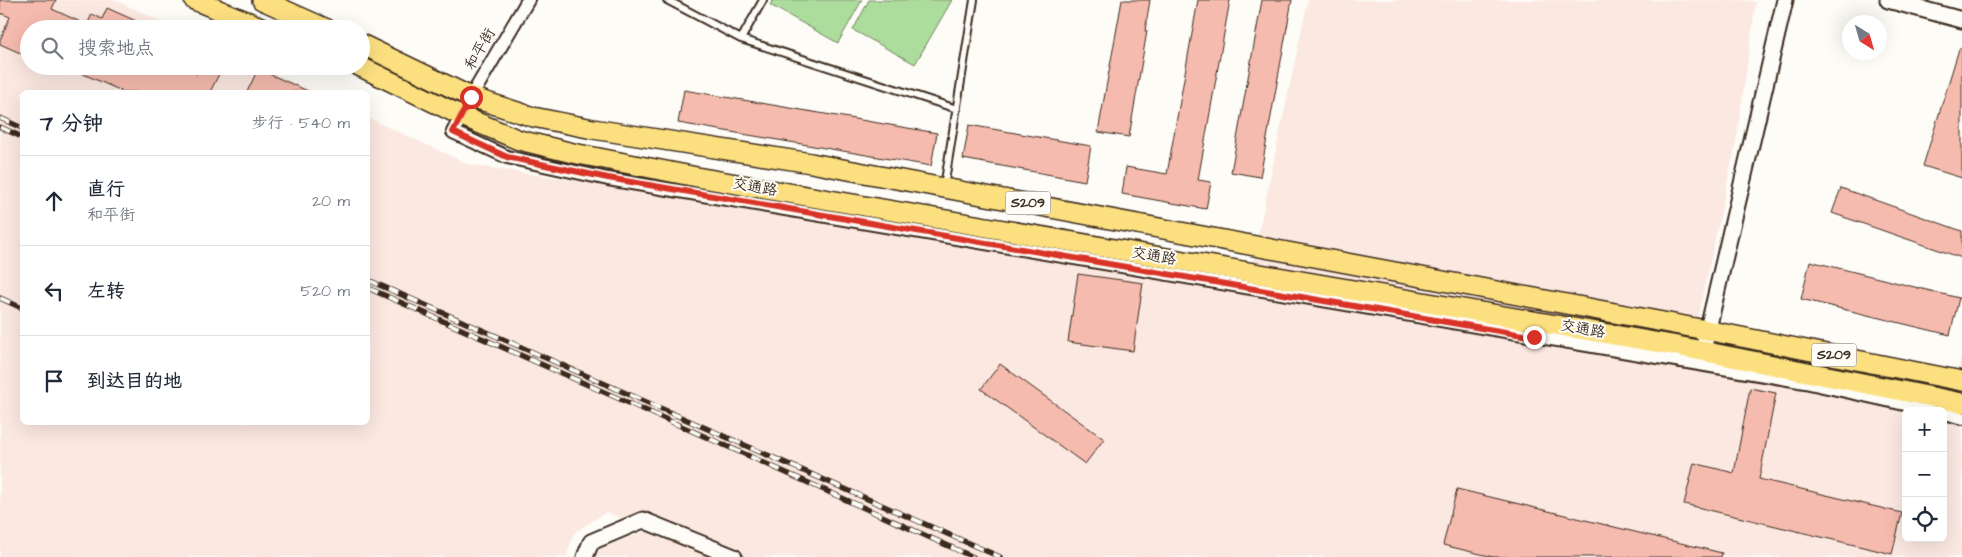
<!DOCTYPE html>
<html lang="zh">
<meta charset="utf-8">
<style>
body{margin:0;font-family:"Architects Daughter","LXGW WenKai TC",sans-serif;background:#f2f2f3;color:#1f2937}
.controls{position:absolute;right:15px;bottom:15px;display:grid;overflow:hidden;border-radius:8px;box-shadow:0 5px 20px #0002}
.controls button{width:45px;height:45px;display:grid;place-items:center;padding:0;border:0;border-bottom:1px solid #e0e1e3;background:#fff;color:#1f2937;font:25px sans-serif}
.compass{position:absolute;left:1842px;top:15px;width:45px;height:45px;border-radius:50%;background:#fff;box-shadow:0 5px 20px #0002;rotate:143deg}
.stop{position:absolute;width:15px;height:15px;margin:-11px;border:4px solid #d93025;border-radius:50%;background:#fff}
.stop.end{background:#d93025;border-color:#fff;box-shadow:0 1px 5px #0008}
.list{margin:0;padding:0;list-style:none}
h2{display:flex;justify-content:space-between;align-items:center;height:65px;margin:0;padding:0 20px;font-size:21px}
h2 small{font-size:16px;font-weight:400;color:#747a83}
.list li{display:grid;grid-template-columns:32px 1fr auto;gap:15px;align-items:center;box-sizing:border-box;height:90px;padding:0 20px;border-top:1px solid #e0e1e3}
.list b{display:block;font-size:19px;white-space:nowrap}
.list p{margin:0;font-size:16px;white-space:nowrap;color:#747a83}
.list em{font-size:16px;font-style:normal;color:#747a83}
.icon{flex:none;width:28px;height:28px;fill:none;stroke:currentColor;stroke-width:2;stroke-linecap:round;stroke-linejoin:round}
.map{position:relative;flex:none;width:1962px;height:557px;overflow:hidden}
.search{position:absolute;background:#fff;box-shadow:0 5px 20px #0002;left:20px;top:20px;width:350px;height:55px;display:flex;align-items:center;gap:12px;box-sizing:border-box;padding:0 18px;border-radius:28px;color:#747a83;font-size:19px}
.panel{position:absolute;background:#fff;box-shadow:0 5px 20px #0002;left:20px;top:90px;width:350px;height:335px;border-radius:8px}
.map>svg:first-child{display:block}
.built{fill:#fbe8e1;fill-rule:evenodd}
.green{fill:#acdd9d;stroke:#74845e}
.building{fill:#f5bbae;stroke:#3b2a1e}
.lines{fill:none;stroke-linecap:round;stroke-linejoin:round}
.service-casing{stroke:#3b2a1e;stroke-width:10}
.minor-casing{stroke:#3b2a1e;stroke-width:16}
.tertiary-casing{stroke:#3b2a1e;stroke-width:19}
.primary-casing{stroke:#3b2a1e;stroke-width:22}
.service{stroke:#fdfcf7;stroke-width:6}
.minor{stroke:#fdfcf7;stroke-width:12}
.tertiary{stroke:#fdfcf7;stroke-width:15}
.primary{stroke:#fce080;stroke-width:19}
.rail-casing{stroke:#3b2a1e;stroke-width:5.5}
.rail{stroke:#fdfcf7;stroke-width:4;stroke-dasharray:11;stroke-linecap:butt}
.route{stroke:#d93025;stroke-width:6}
.labels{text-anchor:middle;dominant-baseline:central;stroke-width:4;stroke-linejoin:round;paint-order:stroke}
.shield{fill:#fdfcf7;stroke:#75695f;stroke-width:1}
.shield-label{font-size:14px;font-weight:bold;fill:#3b2a1e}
.street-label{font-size:15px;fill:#3b2a1e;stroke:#fdfcf7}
</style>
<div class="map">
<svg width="1962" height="557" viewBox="0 0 1962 557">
<rect width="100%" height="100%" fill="#fdfcf7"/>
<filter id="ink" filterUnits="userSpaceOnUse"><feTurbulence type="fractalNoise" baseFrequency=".02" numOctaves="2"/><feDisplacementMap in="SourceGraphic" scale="10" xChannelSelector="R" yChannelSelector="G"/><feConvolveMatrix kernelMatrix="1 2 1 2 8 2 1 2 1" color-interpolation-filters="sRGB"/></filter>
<g filter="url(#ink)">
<!-- built -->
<path class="built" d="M0,0h115l61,29h-147v37h228l56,26h-291v330h346v-304l102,47 448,65 330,52 60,-282h435l13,2 -20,140 -45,209 263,32 8,-29v203h-1368l2,-7 52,-20 -42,-18 -32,21 -8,24h-566zM1906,411h37v127h-37z"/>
<!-- green -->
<path class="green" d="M773,0h89l-24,43 -68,-38z
M869,0h83l-37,64 -62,-34z"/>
<!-- building -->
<path class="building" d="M0,0h56l-4,9 35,16 5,-11 10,5 5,-11 47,21h-125v28l-29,-13v-4l10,-23 -10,-4z
M1122,0h28l-5,31h2l-18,106 -31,-5z
M1198,0h32l-32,180 13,2 -5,27 -84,-15 4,-27 41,7z
M1262,0h30l-32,177 -29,-5z
M1959,49h3v129l-39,-12z
M65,66h115l17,8 3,-8h7l13,6 -10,20h-86z
M258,69l52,23h-63z
M684,90l253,43 -6,33 -253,-43z
M969,125l122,21 -6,35 -122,-22z
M1841,188l121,43v27l-130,-45z
M1810,261l149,37 -9,37 -149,-36z
M1078,274l65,9 -10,68 -65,-9z
M1000,364l104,75 -19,25 -104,-75z
M1750,388l26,5 -17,86 143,34 -10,41 -208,-50 10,-41 40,10z
M1457,489l265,64 -1,4h-228l-50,-12z"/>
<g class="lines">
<!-- service casing -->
<g class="service-casing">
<path id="service" d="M667,0l74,39 216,70
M741,39l22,-39
M944,187l30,-187"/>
</g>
<!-- minor casing -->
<g class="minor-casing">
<path id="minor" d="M528,0l-57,97 -18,35 54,25 101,22 1197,203 131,29
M1943,412l19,6"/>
</g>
<!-- tertiary casing -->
<g class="tertiary-casing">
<path id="tertiary" d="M1888,0l74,20
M1703,350l82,-350
M585,557l6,-15 52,-22 91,37"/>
</g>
<!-- primary casing -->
<g class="primary-casing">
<path id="primary" d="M194,0l72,29
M262,0l65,29
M361,44l110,53 62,20 60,12 218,34 133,25 762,142 256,51
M359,66l103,50 57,24 54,13 129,25 970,167 290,58"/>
</g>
<!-- service -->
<use href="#service" class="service"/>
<!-- minor -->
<use href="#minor" class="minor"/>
<!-- tertiary -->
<use href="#tertiary" class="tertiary"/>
<!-- primary -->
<use href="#primary" class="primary"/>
<!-- rail casing -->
<g class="rail-casing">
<path id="rail" d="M0,118l22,10
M0,127l22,10
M368,280l632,277
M368,288l381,168 224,101
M0,298l22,10"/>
</g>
<!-- rail -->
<use href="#rail" class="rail"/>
</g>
</g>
<g class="lines" filter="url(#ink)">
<!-- route -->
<path class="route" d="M471,97l-18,35 54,25 101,21 926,159"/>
</g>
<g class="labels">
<!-- shield labels -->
<g class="shield">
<rect x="1005.5" y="191.5" width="45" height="23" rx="4"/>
<rect x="1811.5" y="343.5" width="45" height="23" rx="4"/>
</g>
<g class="shield-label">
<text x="1028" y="203">S209</text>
<text x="1834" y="355">S209</text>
</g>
<!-- street labels -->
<g class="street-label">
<text transform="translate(480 49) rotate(-60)">和平街</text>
<text transform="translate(755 187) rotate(10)">交通路</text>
<text transform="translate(1154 256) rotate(10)">交通路</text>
<text transform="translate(1583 329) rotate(10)">交通路</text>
</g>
</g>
</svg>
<div class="controls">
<button>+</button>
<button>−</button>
<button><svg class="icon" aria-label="locate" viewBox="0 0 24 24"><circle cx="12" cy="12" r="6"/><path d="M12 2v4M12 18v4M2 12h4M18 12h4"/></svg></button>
</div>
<svg class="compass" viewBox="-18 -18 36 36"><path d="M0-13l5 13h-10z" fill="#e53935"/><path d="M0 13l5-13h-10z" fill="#747a83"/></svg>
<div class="stop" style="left:471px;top:97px"></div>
<div class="stop end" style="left:1534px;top:337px"></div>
<div class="search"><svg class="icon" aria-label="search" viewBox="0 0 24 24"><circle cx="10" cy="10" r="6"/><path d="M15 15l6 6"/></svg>搜索地点</div>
<section class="panel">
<h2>7 分钟<small>步行 · 540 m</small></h2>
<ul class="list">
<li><svg class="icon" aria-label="ahead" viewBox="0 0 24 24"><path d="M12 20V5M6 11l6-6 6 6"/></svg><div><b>直行</b><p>和平街</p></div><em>20 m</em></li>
<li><svg class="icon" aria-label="left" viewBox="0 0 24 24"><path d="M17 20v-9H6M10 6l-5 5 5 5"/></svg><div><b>左转</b></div><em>520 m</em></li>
<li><svg class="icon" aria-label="arrive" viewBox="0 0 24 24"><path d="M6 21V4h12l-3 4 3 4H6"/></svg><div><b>到达目的地</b></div></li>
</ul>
</section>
</div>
